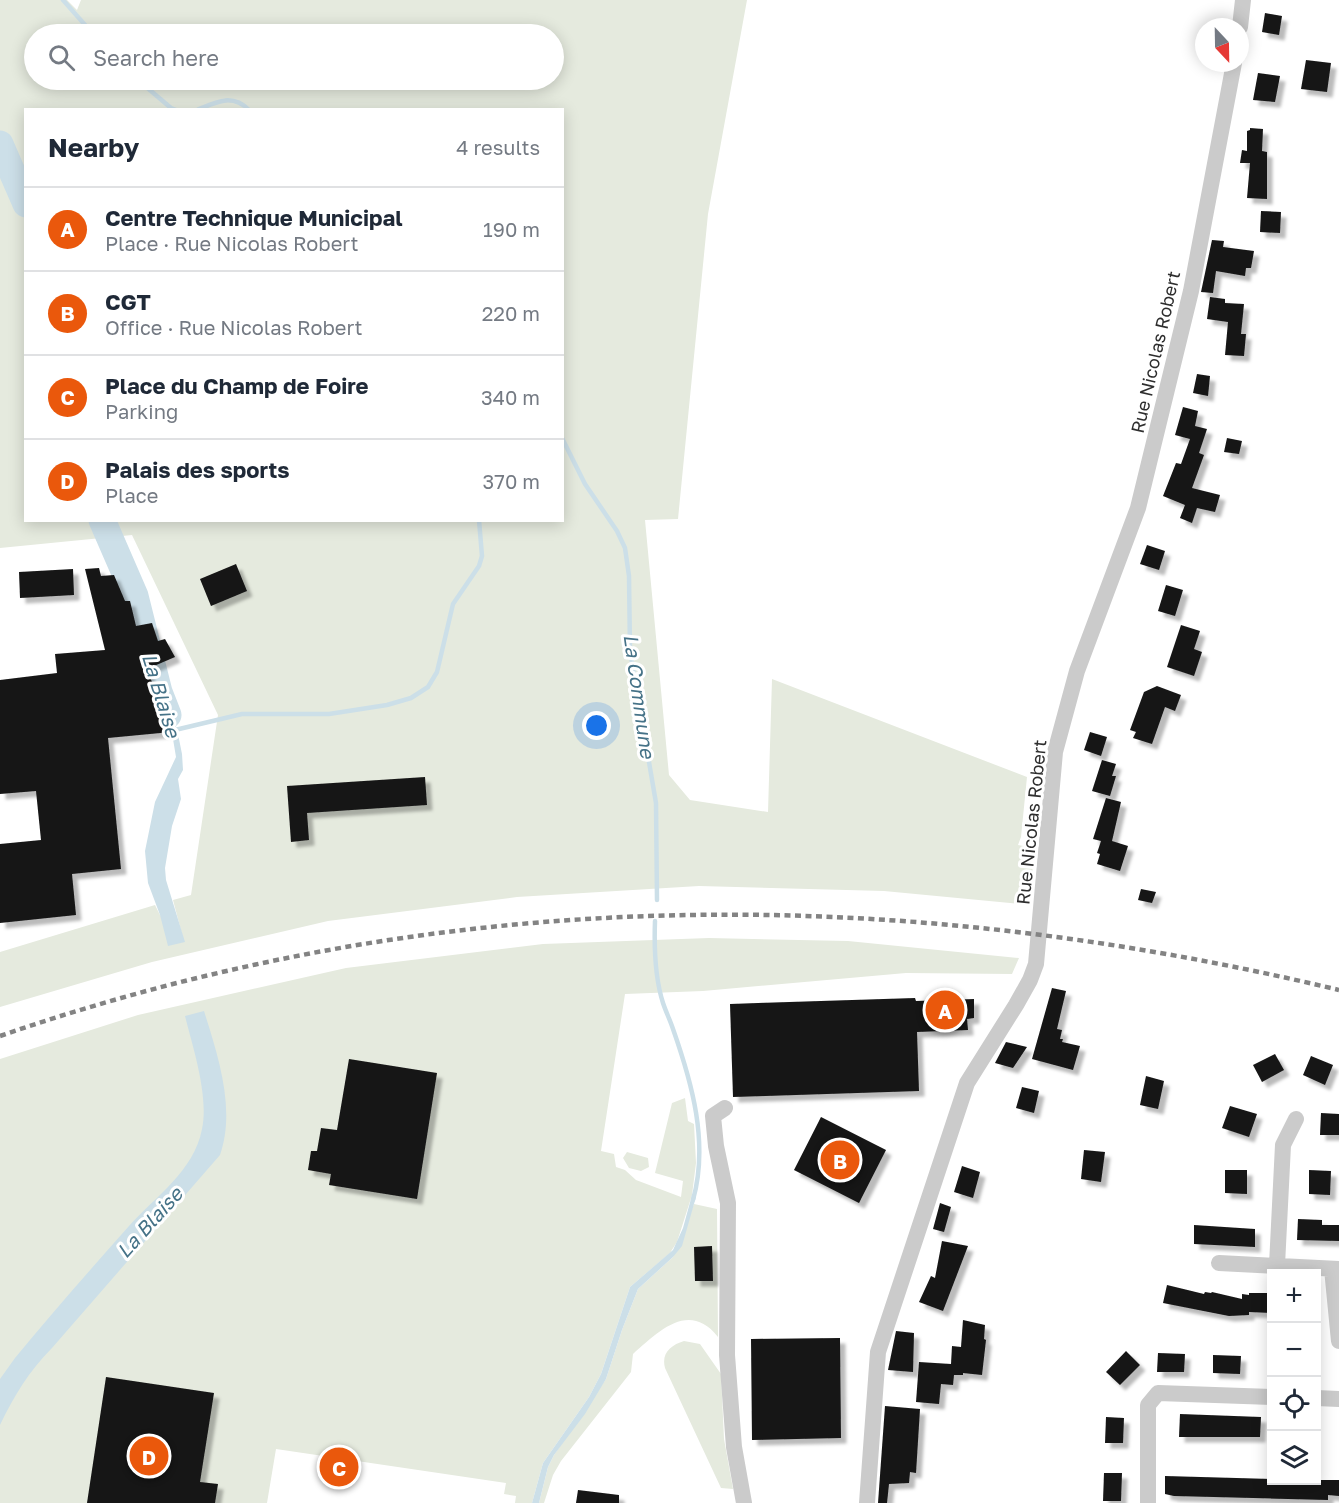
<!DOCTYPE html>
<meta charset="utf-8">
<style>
body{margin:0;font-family:"Golos Text",sans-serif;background:#f6f6f7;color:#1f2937}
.controls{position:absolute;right:18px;bottom:18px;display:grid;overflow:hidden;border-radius:0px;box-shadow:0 3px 15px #0003}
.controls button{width:54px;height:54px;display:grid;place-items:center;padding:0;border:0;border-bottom:2px solid #e0e1e3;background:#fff;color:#1f2937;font:30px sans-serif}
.compass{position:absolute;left:1195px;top:18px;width:54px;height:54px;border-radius:50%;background:#fff;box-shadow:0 3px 15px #0003;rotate:158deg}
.you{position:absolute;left:597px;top:726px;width:21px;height:21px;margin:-15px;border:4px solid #fff;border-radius:50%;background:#1a73e8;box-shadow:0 0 0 9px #1a73e833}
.badge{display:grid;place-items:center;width:39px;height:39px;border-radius:50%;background:#ea580c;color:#fff;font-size:20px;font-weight:700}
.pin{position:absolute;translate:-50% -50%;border:3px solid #fff;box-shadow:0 2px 6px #0006}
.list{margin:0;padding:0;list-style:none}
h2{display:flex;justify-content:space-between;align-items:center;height:78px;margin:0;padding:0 24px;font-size:26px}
h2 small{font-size:20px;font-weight:400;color:#747a83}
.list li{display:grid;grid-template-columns:39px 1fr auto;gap:18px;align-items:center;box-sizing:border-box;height:84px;padding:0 24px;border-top:2px solid #e0e1e3}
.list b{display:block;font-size:22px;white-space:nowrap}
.list p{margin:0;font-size:20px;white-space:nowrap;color:#747a83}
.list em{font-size:20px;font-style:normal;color:#747a83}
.icon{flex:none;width:33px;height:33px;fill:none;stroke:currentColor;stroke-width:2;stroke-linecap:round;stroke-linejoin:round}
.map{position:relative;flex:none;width:1339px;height:1503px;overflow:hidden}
.search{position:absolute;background:#fff;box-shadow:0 3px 15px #0003;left:24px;top:24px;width:540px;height:66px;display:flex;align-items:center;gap:15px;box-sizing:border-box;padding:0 21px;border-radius:33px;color:#747a83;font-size:22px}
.panel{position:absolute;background:#fff;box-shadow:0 3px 15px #0003;left:24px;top:108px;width:540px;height:414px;border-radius:0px}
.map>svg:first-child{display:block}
.green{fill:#e5eade;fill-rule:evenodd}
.water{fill:#ccdfe8}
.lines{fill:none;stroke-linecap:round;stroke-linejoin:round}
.stream{stroke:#ccdfe8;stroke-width:4.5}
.river{stroke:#ccdfe8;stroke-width:27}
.building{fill:#151515;filter:url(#shadow)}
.minor{stroke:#cbcbcb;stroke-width:16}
.rail{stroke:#838383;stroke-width:4.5;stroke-dasharray:6 4.5;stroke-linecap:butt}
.labels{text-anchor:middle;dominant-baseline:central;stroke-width:6;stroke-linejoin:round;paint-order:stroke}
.street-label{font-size:18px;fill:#2e2e2e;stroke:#fff}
.water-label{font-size:20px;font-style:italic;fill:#457287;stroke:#fff}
</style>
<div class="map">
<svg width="1339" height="1503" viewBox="0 0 1339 1503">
<defs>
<filter id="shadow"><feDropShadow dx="5.5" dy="5.5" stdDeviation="1.5" flood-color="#0004"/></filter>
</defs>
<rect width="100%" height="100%" fill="#fff"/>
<!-- green -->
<path class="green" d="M0,0h67l10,10 4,-10h666l-39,214 -30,305 -33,1 24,255 21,25 78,12 4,-133 255,98 -6,60 -3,8 16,3 -4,57 -146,-14 -185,-5 -182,11 -189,24 -176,41 -152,45v-55l155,-47 5,10 24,27 -11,-42 18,-5 27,-180 -86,-180 -132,13zM34,34h520v46h-520zM26,110h536v410h-536z
M709,938l139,3 171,17 -7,16 -106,-1 -203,18 -78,3 -24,157 13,3 2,13 9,3 11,10 45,17 2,-16 -28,-8 17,-70 13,-5 3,23 6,3 2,39 -4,32 -15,47 -7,11 -40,34 -29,87 -12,23 -46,66 -11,40h-17l1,-7 -12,-2 2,-11 -230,-34 -9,54h-267v-444l138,-44 208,-47 197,-24z
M627,1152l21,6 1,9 -8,4 -12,-3 -6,-10z
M694,1204l23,5 1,128c-29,-37 -60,-5 -85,17l-2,18 -70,89 -8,14 -9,28h-5l9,-36 6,-12 52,-76 16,-49 16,-41 35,-32z
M684,1341l16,3 21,30 3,65 9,50 -12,-1 -56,-120c-4,-15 6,-23 19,-27z"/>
<!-- water -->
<path class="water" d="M150,677l7,3 20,49 5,25 1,16 -5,9 3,20 -9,27 -7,42 1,12 19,62 -17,4 -8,-31 -12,-32 -3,-32 10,-49 21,-45 -4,-24z
M204,1011c14,45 32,98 16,144l-168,193c-23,23 -38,48 -52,77v-46l15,-21c37,-45 75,-88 114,-132 27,-30 65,-55 73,-97 7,-33 -9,-81 -17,-113z
M692,1195l4,2 -14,49 -9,11 -35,32 -16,41 -16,49 -21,35 -31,41 -6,12 -9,36h-7l11,-40 46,-66 12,-23 29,-87 43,-37 10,-22z"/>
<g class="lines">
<!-- stream -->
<path class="stream" d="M63,0l30,34
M138,80l33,28 5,2
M197,110c19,-8 35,-17 52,0
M562,438l23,46 32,47 8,17 4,28 1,75 26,152 1,97
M175,730l67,-16h87l58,-9 24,-7 17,-11 9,-15 16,-68 26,-38 3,-10 -3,-36
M655,921c-1,27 0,57 8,82 3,9 7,17 10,26 19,54 36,114 20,171"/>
<!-- river -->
<path class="river" d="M0,144l26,60
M102,520l33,76 24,96 9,23"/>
</g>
<!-- building -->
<path class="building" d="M1265,13l17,3 -3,19 -17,-3z
M1306,60l25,3 -4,29 -26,-3z
M1258,73l22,3 -5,26 -22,-2z
M1250,128l13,1 -1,22 5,1v47l-20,-1 3,-35h-10l2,-13 5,1v-20l3,-1z
M1261,211l20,1 -1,21 -20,-1z
M1212,240l12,1 -1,6 31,4 -3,17h-5l-1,8 -29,-5 -3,22 -12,-1z
M1210,297l15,2v4l19,1 -3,30h5l-2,22 -19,-1 3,-33 -21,-3z
M1197,374l13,2 -2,20 -15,-3z
M1183,407l15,4 -3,15 12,3 -8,24 5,2 -12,33 28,7 -5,17 -18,-4 -5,15 -12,-5 5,-13 -22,-9 13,-33 5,1 9,-25 -15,-4z
M1227,438l15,3 -3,13 -15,-2z
M1147,545l18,6 -6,19 -19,-6z
M236,564l11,27 -36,15 -11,-27z
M99,568l2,8 13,-1 11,26h5l6,25 16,-3 6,18 7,-2 10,18 -28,12 24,63 -63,6 13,131 -49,5 4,41 -76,8v-79l41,-4 -5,-49 -36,3v-114l57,-7 -2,-19 50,-4 -20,-81z
M73,569l1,26 -54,3 -1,-26z
M1166,585l17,5 -8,26 -17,-5z
M1181,625l19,6 -6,18 8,3 -8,24 -27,-9z
M1157,686l24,9 -6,16 -10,-4 -13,37 -19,-6 3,-6 -6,-2 14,-38z
M1090,732l17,5 -6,19 -17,-6z
M1102,760l14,4 -4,12h4l-6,20 -18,-5z
M425,777l2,28 -120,8 2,27 -18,2 -4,-56z
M1106,798l15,4 -9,39 16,5 -8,25 -23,-7 3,-10 -3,-1 4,-12 -8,-2z
M1141,889l15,3 -4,11 -14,-3z
M1052,988l14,3 -9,38 5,1 -2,9h3l-1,3 18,4 -7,24 -41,-11z
M915,998l1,3 58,-2v19l-7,1 1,11 -51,2 2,59 -186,6 -3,-93z
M1006,1042l21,5 -14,21 -18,-5z
M1275,1054l9,16 -22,12 -9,-17z
M1311,1056l22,9 -8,20 -22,-10z
M349,1059l88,14 -20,126 -88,-14 2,-11 -23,-4 3,-19h6l4,-23 16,2z
M1146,1076l18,5 -6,28 -18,-4z
M1022,1087l17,4 -5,22 -18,-5z
M1230,1106l27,8 -8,23 -27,-9z
M1321,1113l18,1v21h-19z
M821,1117l65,33 -27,53 -65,-33z
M1084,1150l21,2 -4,30 -20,-3z
M962,1166l18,6 -7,26 -19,-6z
M1225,1170h22v24l-22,-1z
M1309,1170l22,1 -1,24 -21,-1z
M940,1203l11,4 -7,25 -11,-3z
M1298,1219l24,1v5h17v16l-42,-1z
M1194,1225l61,4v18l-61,-3z
M942,1241l26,5 -25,65 -24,-9 12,-26 4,2z
M712,1246l1,35h-18l-1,-34z
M1167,1285l37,9 1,-2 6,1 1,-1 30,7v-5l7,1v-2h23v20l-23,-1v3l-20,1 -66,-13z
M963,1320l22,5 -1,14 2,1 -4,35 -19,-2v2h-9l-1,10 -12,-1 -2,20 -23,-2 3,-40 32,2 1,-18 9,1z
M896,1331l18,2 -1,39 -25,-2z
M840,1338l1,100 -89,2 -1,-101z
M1126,1351l14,14 -20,20 -14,-13z
M1158,1353l27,1 -1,18h-27z
M1213,1355l28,1 -1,18 -27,-1z
M106,1377l108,16 -14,89 18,2 -3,19h-128z
M885,1406l35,3 -4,64 -6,-1 -1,11 -20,1 -2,19h-9z
M1180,1414l81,3 -1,20h-81z
M1106,1417l18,1 -1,25h-18z
M1104,1473h18l-1,28h-18z
M1165,1476l107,3v1h67v16l-11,-1v5l-154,-4 -9,-2z
M578,1490l41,5v8h-43z"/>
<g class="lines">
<!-- minor -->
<path class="minor" d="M1240,27l3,-27
M725,1108l-12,8 3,30 12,57 -1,152 7,92 10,56
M1219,1263l120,6
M1277,1265l6,-120 13,-26
M1332,1269l7,72
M1316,1398l23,1
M867,1503l11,-151 89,-269 49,-78 14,-25 6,-16 19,-212 22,-81 61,-163 53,-217 43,-228
M1148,1503v-98l10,-12 114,4"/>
<!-- rail -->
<path class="rail" d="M0,1036c440,-152 889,-154 1339,-46"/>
</g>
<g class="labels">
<!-- street labels -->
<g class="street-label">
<text transform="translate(1155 352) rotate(-77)">Rue Nicolas Robert</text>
<text transform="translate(1031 822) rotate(-84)">Rue Nicolas Robert</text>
</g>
<!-- water labels -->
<g class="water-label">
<text transform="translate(162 695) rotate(73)">La Blaise</text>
<text transform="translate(640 696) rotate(82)">La Commune</text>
<text transform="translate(149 1222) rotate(-48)">La Blaise</text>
</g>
</g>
</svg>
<div class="controls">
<button>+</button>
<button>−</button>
<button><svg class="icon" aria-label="locate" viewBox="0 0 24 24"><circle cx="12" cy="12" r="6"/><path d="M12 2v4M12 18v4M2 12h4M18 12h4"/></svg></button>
<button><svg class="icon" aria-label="layers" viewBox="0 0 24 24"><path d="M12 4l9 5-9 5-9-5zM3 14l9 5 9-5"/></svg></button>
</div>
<svg class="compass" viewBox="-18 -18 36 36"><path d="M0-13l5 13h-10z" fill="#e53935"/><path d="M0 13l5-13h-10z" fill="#747a83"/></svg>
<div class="you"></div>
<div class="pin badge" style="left:945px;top:1010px">A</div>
<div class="pin badge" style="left:840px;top:1160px">B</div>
<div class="pin badge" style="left:339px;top:1467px">C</div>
<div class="pin badge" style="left:149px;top:1456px">D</div>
<div class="search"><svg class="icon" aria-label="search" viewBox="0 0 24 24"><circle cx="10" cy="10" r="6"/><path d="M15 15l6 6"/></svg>Search here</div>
<section class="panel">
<h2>Nearby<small>4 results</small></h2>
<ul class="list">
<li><span class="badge">A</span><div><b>Centre Technique Municipal</b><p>Place · Rue Nicolas Robert</p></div><em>190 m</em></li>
<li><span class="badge">B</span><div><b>CGT</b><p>Office · Rue Nicolas Robert</p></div><em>220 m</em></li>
<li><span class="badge">C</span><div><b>Place du Champ de Foire</b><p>Parking</p></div><em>340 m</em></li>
<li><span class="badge">D</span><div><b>Palais des sports</b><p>Place</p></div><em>370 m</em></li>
</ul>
</section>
</div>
